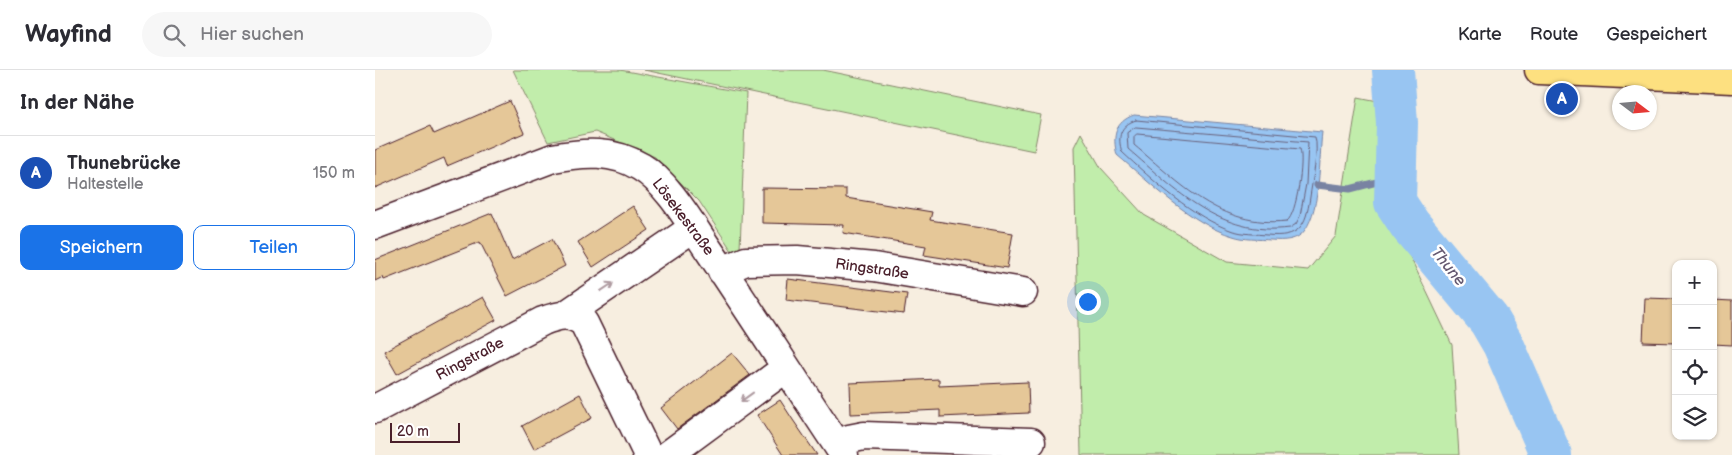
<!DOCTYPE html>
<html lang="de">
<meta charset="utf-8">
<style>
body{margin:0;font-family:"Balsamiq Sans",sans-serif;background:#f7f7f7;color:#2b2b33}
.controls{position:absolute;right:15px;bottom:15px;display:grid;overflow:hidden;border-radius:10px;box-shadow:0 1px 4px #0004}
.controls button{width:45px;height:45px;display:grid;place-items:center;padding:0;border:0;border-bottom:1px solid #e1e1e2;background:#fff;color:#2b2b33;font:25px sans-serif}
.compass{position:absolute;left:1237px;top:15px;width:45px;height:45px;border-radius:50%;background:#fff;box-shadow:0 1px 4px #0004;rotate:106deg}
.scale{position:absolute;left:15px;bottom:12px;width:70px;box-sizing:border-box;padding-left:5px;border:2px solid #4a1f2b;border-top:0;font-size:14px;line-height:18px;white-space:nowrap;color:#4a1f2b;-webkit-text-stroke:4px #fff;paint-order:stroke}
.you{position:absolute;left:712px;top:231px;width:18px;height:18px;margin:-12px;border:4px solid #fff;border-radius:50%;background:#1a73e8;box-shadow:0 0 0 8px #1a73e833}
.badge{display:grid;place-items:center;width:32px;height:32px;border-radius:50%;background:#1a73e8;color:#fff;font-size:16px;font-weight:700}
.pin{position:absolute;translate:-50% -50%;border:2px solid #fff;box-shadow:0 1px 5px #0006}
.list{margin:0;padding:0;list-style:none}
h2{display:flex;justify-content:space-between;align-items:center;height:65px;margin:0;padding:0 20px;font-size:21px}
h2 small{font-size:16px;font-weight:400;color:#7c7c81}
.list li{display:grid;grid-template-columns:32px 1fr auto;gap:15px;align-items:center;box-sizing:border-box;height:75px;padding:0 20px;border-top:1px solid #e1e1e2}
.list b{display:block;font-size:19px;white-space:nowrap}
.list p{margin:0;font-size:16px;white-space:nowrap;color:#7c7c81}
.list em{font-size:16px;font-style:normal;color:#7c7c81}
.actions{display:flex;gap:10px;padding:15px 20px}
.actions a{flex:1;padding:11px 0;border:1px solid #1a73e8;border-radius:10px;text-align:center;font-size:18px;color:#1a73e8}
.actions .main{background:#1a73e8;color:#fff}
.icon{flex:none;width:28px;height:28px;fill:none;stroke:currentColor;stroke-width:2;stroke-linecap:round;stroke-linejoin:round}
.map{position:relative;flex:none;width:1357px;height:385px;overflow:hidden}
header{display:flex;align-items:center;gap:30px;box-sizing:border-box;height:70px;padding:0 25px;background:#fff;border-bottom:1px solid #e1e1e2}
header strong{font-size:24px}
nav{display:flex;gap:28px;margin-inline-start:auto;font-size:18px}
.search{width:350px;height:45px;background:#f7f7f7;display:flex;align-items:center;gap:12px;box-sizing:border-box;padding:0 18px;border-radius:28px;color:#7c7c81;font-size:19px}
main{display:flex}
aside{flex:1;background:#fff}
.map>svg:first-child{display:block}
.green{fill:#c1edab;stroke:#86866b}
.water{fill:#98c5f2;stroke:#7983a2}
.lines{fill:none;stroke-linecap:round;stroke-linejoin:round}
.shore{stroke:#69617b;stroke-width:1}
.stream{stroke:#7983a2;stroke-width:7}
.river{stroke:#98c5f2;stroke-width:42}
.building{fill:#e5c798;stroke:#4a1f2b}
.minor-casing{stroke:#4a1f2b;stroke-width:31}
.major-casing{stroke:#4a1f2b;stroke-width:31}
.minor{stroke:#fff;stroke-width:28}
.major{stroke:#fde080;stroke-width:28}
.oneway{stroke:#ae9aa0}
.labels{text-anchor:middle;dominant-baseline:central;stroke-width:5;stroke-linejoin:round;paint-order:stroke}
.street-label{font-size:15px;fill:#4a1f2b;stroke:#fff}
.water-label{font-size:16px;font-style:italic;fill:#655971;stroke:#fff}
</style>
<header>
<strong>Wayfind</strong>
<div class="search"><svg class="icon" aria-label="search" viewBox="0 0 24 24"><circle cx="10" cy="10" r="6"/><path d="M15 15l6 6"/></svg>Hier suchen</div>
<nav><a>Karte</a><a>Route</a><a>Gespeichert</a></nav>
</header>
<main>
<aside>
<h2>In der Nähe<small></small></h2>
<ul class="list">
<li><span class="badge" style="background:#1a4fb4">A</span><div><b>Thunebrücke</b><p>Haltestelle</p></div><em>150 m</em></li>
</ul>
<div class="actions"><a class="main">Speichern</a><a>Teilen</a></div>
</aside>
<div class="map">
<svg width="1357" height="385" viewBox="0 0 1357 385">
<rect width="100%" height="100%" fill="#f7eee0"/>
<filter id="ink" filterUnits="userSpaceOnUse"><feTurbulence type="fractalNoise" baseFrequency=".02" numOctaves="2"/><feDisplacementMap in="SourceGraphic" scale="10" xChannelSelector="R" yChannelSelector="G"/><feConvolveMatrix kernelMatrix="1 2 1 2 8 2 1 2 1" color-interpolation-filters="sRGB"/></filter>
<g filter="url(#ink)">
<!-- green -->
<path class="green" d="M138,0h107l126,23 -6,156 -8,2 -33,-50 -44,-44 -60,-25 -47,10z
M269,0h179l218,45 -7,36z
M983,27l20,4 8,105 66,139 7,110h-378l-7,-308 7,-14 20,35 43,47 83,47 81,8 28,-34z"/>
<!-- water -->
<path class="water" d="M759,45l188,17c-3,27 -1,75 -17,98 -7,11 -22,11 -34,10 -12,-1 -27,0 -38,-4 -40,-11 -84,-54 -116,-81 -5,-19 -2,-33 17,-40z"/>
<g class="lines">
<!-- shore -->
<path class="shore" d="M761,50l179,17c4,13 -3,45 -5,60 -4,30 -11,41 -43,38 -11,-1 -24,-1 -34,-4 -39,-13 -81,-51 -111,-79 -5,-15 -2,-27 14,-32z
M761,57l172,15 -2,42 -6,32 -4,8 -6,4c-70,9 -113,-37 -162,-79l-1,-16z
M762,64l163,15c4,11 -3,65 -13,72 -67,7 -106,-37 -153,-76v-8z"/>
<!-- stream -->
<path class="stream" d="M942,115l33,4 46,-12"/>
<!-- river -->
<path class="river" d="M1018,0l4,53 -2,79 15,23 79,95 14,24 48,111"/>
</g>
<!-- building -->
<path class="building" d="M135,31l14,32 -77,33 -3,-8 -69,30v-38l55,-24 4,8z
M387,118l84,1v9l86,14 -2,8 83,13 -6,35 -83,-13 2,-9 -83,-13 1,-8 -82,-2z
M258,136l16,24 -56,37 -15,-25z
M117,143l20,47 40,-21 13,27 -58,30 -27,-54 -96,38 -1,-3 -8,4v-21z
M413,209l119,15 -3,20 -118,-14z
M108,227l13,23 -99,54 -13,-23z
M1270,228l31,1v44l-33,-1z
M1338,230l19,1v44l-19,-1z
M357,283l18,22 -73,54 -16,-21z
M564,309v7l89,-4 1,31 -89,4v-7l-89,4 -1,-31z
M205,324l12,24 -58,31 -12,-23z
M405,330l13,20 24,35h-34l-26,-40z"/>
<g class="lines">
<!-- minor casing -->
<g class="minor-casing">
<path id="minor" d="M0,155l178,-67c31,-6 60,-8 88,9 26,15 50,57 67,82 46,68 90,137 136,206
M347,201l24,-10 51,-1 77,7 149,25
M192,244l126,-86
M0,339l168,-88c16,-6 27,-9 41,2l64,132
M463,376l11,-7 15,-3 167,6
M293,385l118,-87"/>
</g>
<!-- major casing -->
<g class="major-casing">
<path id="major" d="M1164,0l193,9"/>
</g>
<!-- minor -->
<use href="#minor" class="minor"/>
<!-- major -->
<use href="#major" class="major"/>
</g>
<!-- one-way arrows -->
<defs><path id="oneway-shaft" d="M-6 0H5M1.5-3L5.5 0L1.5 3" fill="none" stroke-width="1.6" stroke-linecap="round" stroke-linejoin="round" transform="scale(1.25)"/></defs>
<g class="oneway">
<use href="#oneway-shaft" transform="translate(232 217) rotate(-34)"/>
<use href="#oneway-shaft" transform="translate(372 327) rotate(144)"/>
</g>
</g>
<g class="labels">
<!-- street labels -->
<g class="street-label">
<text transform="translate(308 147) rotate(53)">Lösekestraße</text>
<text transform="translate(497 199) rotate(8)">Ringstraße</text>
<text transform="translate(95 289) rotate(-28)">Ringstraße</text>
</g>
<!-- water labels -->
<g class="water-label">
<text transform="translate(1073 197) rotate(51)">Thune</text>
</g>
</g>
</svg>
<div class="controls">
<button>+</button>
<button>−</button>
<button><svg class="icon" aria-label="locate" viewBox="0 0 24 24"><circle cx="12" cy="12" r="6"/><path d="M12 2v4M12 18v4M2 12h4M18 12h4"/></svg></button>
<button><svg class="icon" aria-label="layers" viewBox="0 0 24 24"><path d="M12 4l9 5-9 5-9-5zM3 14l9 5 9-5"/></svg></button>
</div>
<svg class="compass" viewBox="-18 -18 36 36"><path d="M0-13l5 13h-10z" fill="#e53935"/><path d="M0 13l5-13h-10z" fill="#7c7c81"/></svg>
<div class="scale">20 m</div>
<div class="you"></div>
<div class="pin badge" style="left:1187px;top:29px;background:#1a4fb4">A</div>
</div>
</main>
